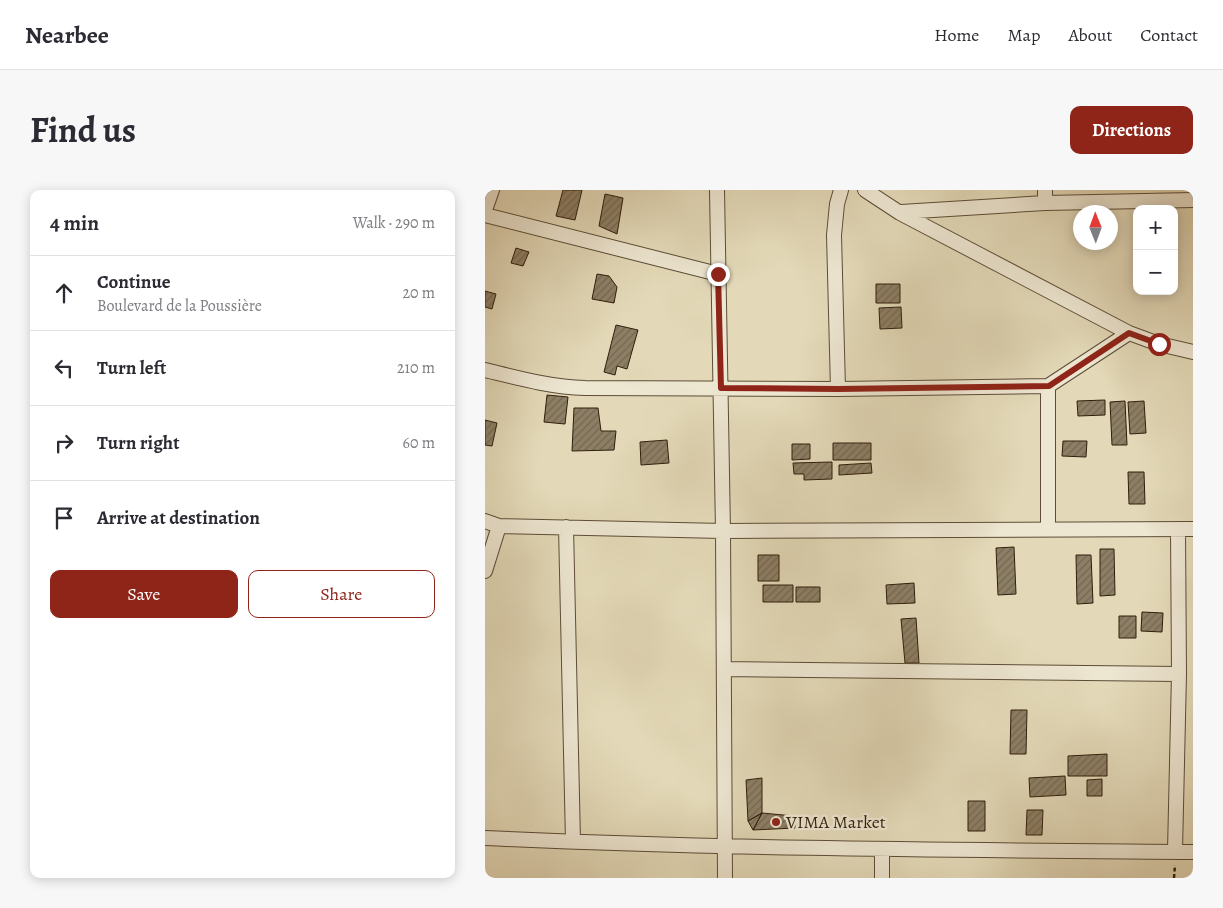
<!DOCTYPE html>
<meta charset="utf-8">
<style>
body{margin:0;font-family:Alegreya,serif;background:#f7f7f7;color:#2b2b33}
.controls{position:absolute;right:15px;top:15px;display:grid;overflow:hidden;border-radius:10px;box-shadow:0 2px 12px #0003}
.controls button{width:45px;height:45px;display:grid;place-items:center;padding:0;border:0;border-bottom:1px solid #e1e1e2;background:#fff;color:#2b2b33;font:25px sans-serif}
.compass{position:absolute;left:588px;top:15px;width:45px;height:45px;border-radius:50%;background:#fff;box-shadow:0 2px 12px #0003;rotate:359deg}
.stop{position:absolute;width:15px;height:15px;margin:-11px;border:4px solid #8f2418;border-radius:50%;background:#fff}
.stop.end{background:#8f2418;border-color:#fff;box-shadow:0 1px 5px #0008}
.list{margin:0;padding:0;list-style:none}
h2{display:flex;justify-content:space-between;align-items:center;height:65px;margin:0;padding:0 20px;font-size:21px}
h2 small{font-size:16px;font-weight:400;color:#7c7c81}
.list li{display:grid;grid-template-columns:32px 1fr auto;gap:15px;align-items:center;box-sizing:border-box;height:75px;padding:0 20px;border-top:1px solid #e1e1e2}
.list b{display:block;font-size:19px;white-space:nowrap}
.list p{margin:0;font-size:16px;white-space:nowrap;color:#7c7c81}
.list em{font-size:16px;font-style:normal;color:#7c7c81}
.actions{display:flex;gap:10px;padding:15px 20px}
.actions a{flex:1;padding:11px 0;border:1px solid #8f2418;border-radius:10px;text-align:center;font-size:18px;color:#8f2418}
.actions .main{background:#8f2418;color:#fff}
.icon{flex:none;width:28px;height:28px;fill:none;stroke:currentColor;stroke-width:2;stroke-linecap:round;stroke-linejoin:round}
.map{position:relative;flex:none;width:708px;height:688px;overflow:hidden;border-radius:10px}
header{display:flex;align-items:center;gap:30px;box-sizing:border-box;height:70px;padding:0 25px;background:#fff;border-bottom:1px solid #e1e1e2}
header strong{font-size:24px}
nav{display:flex;gap:28px;margin-inline-start:auto;font-size:18px}
.intro{display:flex;align-items:center;justify-content:space-between;box-sizing:border-box;height:120px;padding:0 30px}
h1{margin:0;font-size:35px}
.button{padding:12px 22px;border-radius:10px;background:#8f2418;color:#fff;font-size:18px;font-weight:700}
main{display:flex;gap:30px;padding:0 30px}
aside{flex:1;background:#fff;border-radius:10px;box-shadow:0 2px 12px #0003}
.map>svg:first-child{display:block}
.building{fill:url(#building-hatch);stroke:#301e0c}
.lines{fill:none;stroke-linecap:round;stroke-linejoin:round}
.street-casing{stroke:#5d4d37;stroke-width:16}
.path{stroke:#301e0c;stroke-width:2.5;stroke-dasharray:4 2.5;stroke-linecap:butt}
.street{stroke:#ede6d1;stroke-width:14}
.route{stroke:#8f2418;stroke-width:6}
.poi-dot{fill:#8f2418;stroke:#ede6d1;stroke-width:2}
.labels{text-anchor:middle;dominant-baseline:central;stroke-width:4.5;stroke-linejoin:round;paint-order:stroke}
.poi-label{font-size:18px;fill:#301e0c;stroke:#ede6d1;text-anchor:start}
</style>
<header>
<strong>Nearbee</strong>
<nav><a>Home</a><a>Map</a><a>About</a><a>Contact</a></nav>
</header>
<div class="intro"><h1>Find us</h1><a class="button">Directions</a></div>
<main>
<aside>
<h2>4 min<small>Walk · 290 m</small></h2>
<ul class="list">
<li><svg class="icon" aria-label="ahead" viewBox="0 0 24 24"><path d="M12 20V5M6 11l6-6 6 6"/></svg><div><b>Continue</b><p>Boulevard de la Poussière</p></div><em>20 m</em></li>
<li><svg class="icon" aria-label="left" viewBox="0 0 24 24"><path d="M17 20v-9H6M10 6l-5 5 5 5"/></svg><div><b>Turn left</b></div><em>210 m</em></li>
<li><svg class="icon" aria-label="right" viewBox="0 0 24 24"><path d="M7 20v-9h11M14 6l5 5-5 5"/></svg><div><b>Turn right</b></div><em>60 m</em></li>
<li><svg class="icon" aria-label="arrive" viewBox="0 0 24 24"><path d="M6 21V4h12l-3 4 3 4H6"/></svg><div><b>Arrive at destination</b></div></li>
</ul>
<div class="actions"><a class="main">Save</a><a>Share</a></div>
</aside>
<div class="map">
<svg width="708" height="688" viewBox="0 0 708 688">
<defs>
<pattern id="building-hatch" width="6" height="6" patternUnits="userSpaceOnUse" patternTransform="scale(1.25)"><rect width="6" height="6" fill="#8d7f65"/><path d="M-1 1l2-2M0 6l6-6M5 7l2-2" fill="none" stroke="#746752"/></pattern>
</defs>
<rect width="100%" height="100%" fill="#e3d9b8"/>
<filter id="stains"><feTurbulence type="fractalNoise" baseFrequency=".004" numOctaves="4"/><feColorMatrix values="0 0 0 0 .2 0 0 0 0 .09 0 0 0 0 .02 0 0 0 .5 -.17"/></filter>
<radialGradient id="worn" r=".72"><stop offset=".6" stop-color="#630" stop-opacity="0"/><stop offset="1" stop-color="#630" stop-opacity=".3"/></radialGradient>
<!-- building -->
<path class="building" d="M78,0h19l-7,30 -19,-4z
M120,4l18,4 -6,36 -18,-8z
M31,58l13,4 -6,14 -12,-3z
M112,84l12,2 8,11 -3,16 -22,-4z
M391,94h24v19h-24z
M0,101l11,3 -4,15 -7,-2z
M416,117l1,21 -22,1 -1,-21z
M131,135l22,5 -11,39 -10,-3 -2,9 -11,-3z
M62,205l21,2 -3,27 -21,-2z
M620,210v15l-27,1 -1,-15z
M640,211l2,44h-15l-2,-43z
M659,211l2,32 -16,1 -2,-32z
M89,218h24l3,23h15l-2,19 -42,1z
M0,230l12,3 -5,23 -7,-1z
M182,250l2,23 -28,2 -1,-23z
M578,251h24l-1,16 -24,-1z
M348,253h38v17h-38z
M307,254h18v15l-18,1z
M347,272v17l-28,1v-6h-10l-1,-11z
M386,273l1,10 -33,2v-10z
M643,282h16l1,32h-16z
M529,357l2,47 -18,1 -2,-47z
M615,359h14l1,46 -15,1z
M273,365h21v26h-21z
M591,365h15l2,48 -16,1z
M429,393l1,20 -28,1 -1,-19z
M278,395h30v17h-30z
M311,397h24v15h-24z
M657,422l21,1 -1,19 -21,-1z
M634,426h17v22h-17z
M431,428l3,45h-14l-4,-44z
M526,520h16l-1,44h-16z
M622,564v22h-39v-20z
M580,586l1,19 -36,2 -1,-19z
M277,588v35l-14,8 -2,-41z
M617,589v17h-15v-16z
M483,611h17v30h-17z
M542,620h16l-1,25h-16z
M277,623l32,3 1,12 -42,2z
M277,623l-9,17 -5,-9z"/>
<g class="lines">
<!-- street casing -->
<g class="street-casing">
<path id="street" d="M232,0l6,341 2,347
M380,0l35,23 229,120 30,11 34,8
M560,0v13
M0,20l7,-20
M416,22l144,-9 148,-3
M0,25l233,59
M0,180c33,8 65,17 100,18l253,1 210,-3 81,-53
M353,199l-4,-154 3,-31 4,-14
M0,331l14,5 224,5 470,-2
M81,337l7,315
M563,338v-142
M0,381l14,-45
M240,479l454,5
M0,648c236,11 472,12 708,14
M690,661l4,-177 -1,-145
M397,688v-29"/>
</g>
<!-- path -->
<path class="path" d="M689,688l1,-13"/>
<!-- street -->
<use href="#street" class="street"/>
</g>
<g class="lines">
<!-- route -->
<path class="route" d="M233,84l3,114 117,1 211,-3 80,-53 30,11"/>
</g>
<!-- markers -->
<circle class="poi-dot" cx="291" cy="632" r="5"/>
<g class="labels">
<!-- poi labels -->
<g class="poi-label">
<text x="301" y="632">VIMA Market</text>
</g>
</g>
<rect width="100%" height="100%" filter="url(#stains)"/>
<rect width="100%" height="100%" fill="url(#worn)"/>
</svg>
<div class="controls">
<button>+</button>
<button>−</button>
</div>
<svg class="compass" viewBox="-18 -18 36 36"><path d="M0-13l5 13h-10z" fill="#e53935"/><path d="M0 13l5-13h-10z" fill="#7c7c81"/></svg>
<div class="stop" style="left:674px;top:154px"></div>
<div class="stop end" style="left:233px;top:84px"></div>
</div>
</main>
